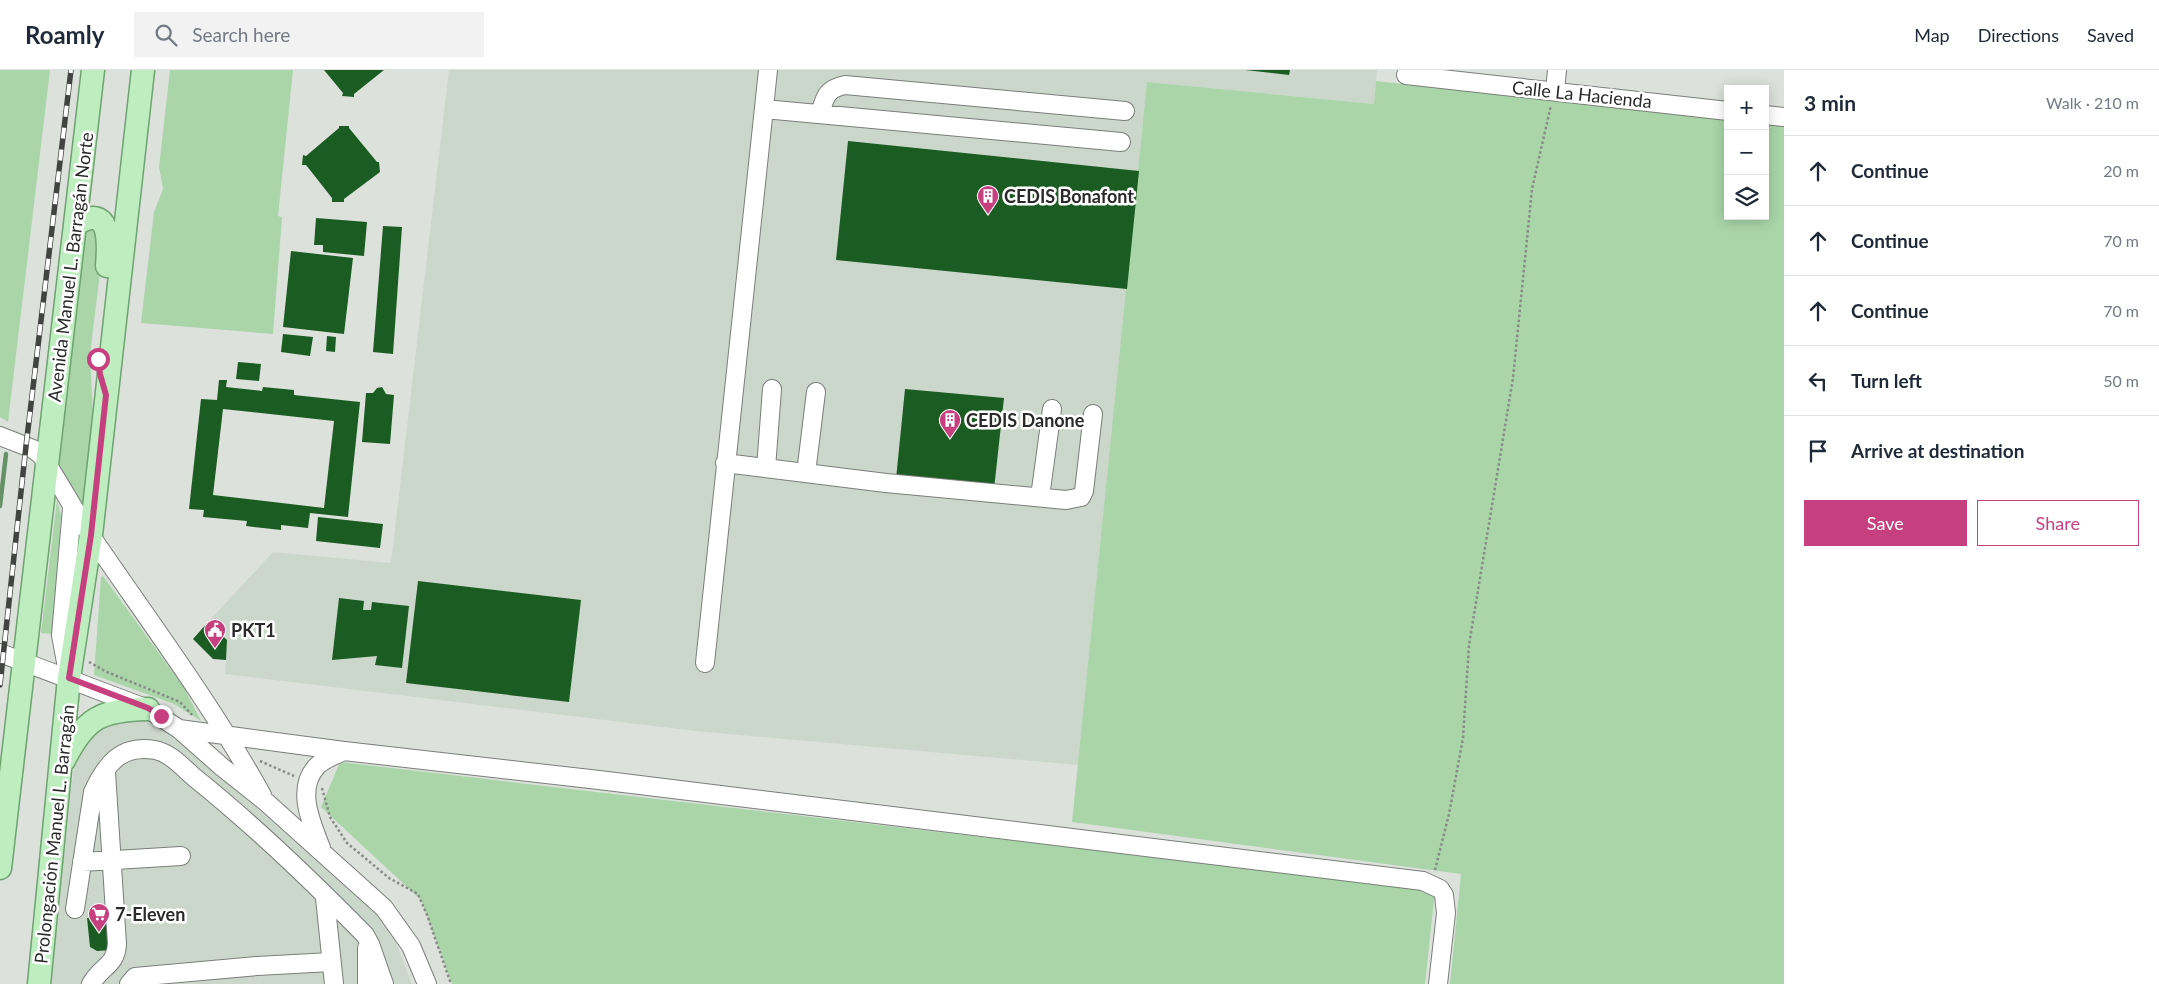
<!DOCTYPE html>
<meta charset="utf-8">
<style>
body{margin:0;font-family:Lato,sans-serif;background:#f2f2f3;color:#1f2937}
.controls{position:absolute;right:15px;top:15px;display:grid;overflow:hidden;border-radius:0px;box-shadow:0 2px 12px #0003}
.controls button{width:45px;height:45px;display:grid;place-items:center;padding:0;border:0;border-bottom:1px solid #e0e1e3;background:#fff;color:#1f2937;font:25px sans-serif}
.stop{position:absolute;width:15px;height:15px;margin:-11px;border:4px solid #c64080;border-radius:50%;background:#fff}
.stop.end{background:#c64080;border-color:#fff;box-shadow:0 1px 5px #0008}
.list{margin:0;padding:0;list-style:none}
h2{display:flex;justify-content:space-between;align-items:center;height:65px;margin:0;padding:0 20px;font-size:21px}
h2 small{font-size:16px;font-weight:400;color:#747a83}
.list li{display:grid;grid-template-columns:32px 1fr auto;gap:15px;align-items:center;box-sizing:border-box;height:70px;padding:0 20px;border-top:1px solid #e0e1e3}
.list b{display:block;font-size:19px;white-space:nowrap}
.list em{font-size:16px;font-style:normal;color:#747a83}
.actions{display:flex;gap:10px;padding:15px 20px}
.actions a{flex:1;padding:11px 0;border:1px solid #c64080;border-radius:0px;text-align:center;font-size:18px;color:#c64080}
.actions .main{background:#c64080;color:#fff}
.icon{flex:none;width:28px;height:28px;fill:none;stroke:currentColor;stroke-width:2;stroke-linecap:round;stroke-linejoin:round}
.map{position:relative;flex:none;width:1784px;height:914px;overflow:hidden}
header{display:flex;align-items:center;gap:30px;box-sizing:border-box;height:70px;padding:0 25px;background:#fff;border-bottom:1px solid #e0e1e3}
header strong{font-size:24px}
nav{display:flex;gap:28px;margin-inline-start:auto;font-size:18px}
.search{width:350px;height:45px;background:#f2f2f3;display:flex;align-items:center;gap:12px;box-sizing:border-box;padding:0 18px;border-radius:0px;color:#747a83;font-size:19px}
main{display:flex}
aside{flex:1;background:#fff}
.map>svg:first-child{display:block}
.built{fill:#ccd7cc}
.green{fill:#a9d5a9}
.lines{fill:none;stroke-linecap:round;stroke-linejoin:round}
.stream{stroke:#659367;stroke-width:4.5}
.building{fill:#1a5c21;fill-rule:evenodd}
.minor-casing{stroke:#7a7e7a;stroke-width:20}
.major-casing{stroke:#6ea26f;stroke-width:25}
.path{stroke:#878a87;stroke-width:2.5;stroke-dasharray:2.5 2.5;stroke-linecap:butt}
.minor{stroke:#fff;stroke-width:18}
.major{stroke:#beeebf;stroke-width:22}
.rail-casing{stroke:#424442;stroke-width:5.5}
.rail{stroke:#fff;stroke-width:4;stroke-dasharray:11;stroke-linecap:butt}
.route{stroke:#c64080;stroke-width:6}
.labels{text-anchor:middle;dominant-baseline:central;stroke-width:5;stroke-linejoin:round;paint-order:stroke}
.street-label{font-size:18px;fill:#292a29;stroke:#fff}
.poi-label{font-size:18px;font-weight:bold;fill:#292a29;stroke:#fff;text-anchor:start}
</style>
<header>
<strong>Roamly</strong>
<div class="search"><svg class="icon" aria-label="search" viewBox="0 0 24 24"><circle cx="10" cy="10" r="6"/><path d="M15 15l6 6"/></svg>Search here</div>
<nav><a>Map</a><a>Directions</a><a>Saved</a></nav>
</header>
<main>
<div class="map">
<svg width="1784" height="914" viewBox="0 0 1784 914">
<rect width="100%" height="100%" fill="#dde1dc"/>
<!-- built -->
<path class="built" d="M449,0h928l-3,34 -227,-22 -69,683 -383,-34 -470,-57 2,-34 -19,-18 65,-70 118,11z
M139,647l36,18 203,181 16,21 18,47h-362l25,-230 19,-26z"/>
<!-- green -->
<path class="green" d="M0,0h50l-42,352 -8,-5z
M170,0h123l-15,146 4,1 -9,117 -132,-11 13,-111 9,-23 -4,-22z
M1376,11l352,39v96h37v-92l19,2v858h-334l11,-110 -389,-52 75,-740 227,22z
M94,159l10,10 -14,116 3,60 -9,90h-2l-4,-2 -21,-41 26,-231z
M57,430l4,15 -8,119 -12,-1z
M103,506l81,112 17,33 -27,-17 -80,-29 7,-98z
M340,692l1095,128 -10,94h-973l-31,-84 -100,-93z"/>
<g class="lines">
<!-- stream -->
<path class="stream" d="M0,436l6,-52"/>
</g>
<!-- building -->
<path class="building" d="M324,0h60l-30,24v3l-12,-1 1,-3z
M1245,0h45l-1,5z
M339,56h10v2l28,34h2l1,10 -36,27v3h-12v-4l-26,-33h-4l1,-10 3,1 33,-28z
M848,71l291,30 -12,118 -291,-29z
M316,148l51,4 -3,34 -41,-4v-7h-9z
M383,156l19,1 -9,127 -20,-2z
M291,181l62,7 -9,76 -61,-7z
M283,264l30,3 -3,19 -29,-4z
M327,266l9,1 -1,15 -9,-1z
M238,292l23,2 -2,17 -23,-2z
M219,310h8l-1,7 36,4 1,-4 31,3v5l66,7 -12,115 -38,-4 -2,15 -27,-3v5l-35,-4 1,-5 -44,-4 1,-7 -15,-1 12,-110 16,1zM223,339l111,12 -10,87 -111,-13z
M382,317l4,7 8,1 -4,49 -28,-2 4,-49h7l4,-5z
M905,319l99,9 -10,91 -98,-10z
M318,447l65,7 -3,24 -64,-7z
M418,511l163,19 -12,102 -163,-19z
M339,528l25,3 -1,9h8l1,-8 37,4 -7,62 -27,-3 2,-9 -45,4z
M208,552l19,18 -1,20 -13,-1 -20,-20z
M109,847l3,33 -15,1 -7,-4 -3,-29z"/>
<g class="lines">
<!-- minor casing -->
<g class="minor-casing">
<path id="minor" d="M1406,5l322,36
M1555,21l2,-21
M764,39l357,33
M820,44c5,-17 6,-25 25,-29l280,26
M1765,45l19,2
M0,366l33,13 8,6c18,26 32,54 50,81 58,85 121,169 171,259
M725,393l161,20 180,17 15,-3 3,-6 9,-77
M766,398l6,-79
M806,403l10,-81
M1040,427l12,-88
M0,583l148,56 31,20 43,38 44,35 118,106 27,38 16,38
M705,593l63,-593
M68,603l-7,-38 11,-127
M179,659l165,22 255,29 824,101 17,8 4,6 2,18 -8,71
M321,778c-9,-24 -26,-59 -4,-82 7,-7 18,-11 27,-15
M82,792l99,-6
M325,828l9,86
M75,839l18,-117c13,-28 28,-48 62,-42 16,3 28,18 40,28 60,48 116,102 170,157l5,9 14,40
M367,878v36
M91,914c10,-18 25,-18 26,-40l-11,-172
M129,914l6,-7 122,-11 74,-4"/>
</g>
<!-- major casing -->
<g class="major-casing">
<path id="major" d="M75,155c36,-23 34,17 32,41
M64,690c22,-43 37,-50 84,-51
M0,798l93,-798
M39,914l30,-306 22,-143 52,-465"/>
</g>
<!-- path -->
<path class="path" d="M89,592l18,10 73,30 12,13
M260,691l34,15
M322,718l8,29 17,26 42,35 29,16 9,21 24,69
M1435,800l14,-56 14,-76 6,-93 44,-267 19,-189 19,-84"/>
<!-- minor -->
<use href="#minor" class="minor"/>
<!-- major -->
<use href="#major" class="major"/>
<!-- rail casing -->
<g class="rail-casing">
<path id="rail" d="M0,615l26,-239 45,-376"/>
</g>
<!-- rail -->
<use href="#rail" class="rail"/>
</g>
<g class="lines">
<!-- route -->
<path class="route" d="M98,289l2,15 6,21 -15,140 -22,143 79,30 13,8"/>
</g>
<!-- icons -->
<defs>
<g id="building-pin" transform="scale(1.125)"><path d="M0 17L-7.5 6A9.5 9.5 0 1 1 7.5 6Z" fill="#c64080" stroke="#fff"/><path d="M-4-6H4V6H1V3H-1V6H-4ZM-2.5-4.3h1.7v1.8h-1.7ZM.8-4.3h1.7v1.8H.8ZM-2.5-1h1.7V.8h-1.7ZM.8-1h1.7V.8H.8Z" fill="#fff"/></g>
<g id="civic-pin" transform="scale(1.125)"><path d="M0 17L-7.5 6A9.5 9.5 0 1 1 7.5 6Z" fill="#c64080" stroke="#fff"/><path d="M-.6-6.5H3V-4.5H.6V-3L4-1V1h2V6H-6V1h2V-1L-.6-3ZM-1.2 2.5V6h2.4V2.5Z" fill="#fff"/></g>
<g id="supermarket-pin" transform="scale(1.125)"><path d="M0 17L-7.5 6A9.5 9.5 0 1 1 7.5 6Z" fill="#c64080" stroke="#fff"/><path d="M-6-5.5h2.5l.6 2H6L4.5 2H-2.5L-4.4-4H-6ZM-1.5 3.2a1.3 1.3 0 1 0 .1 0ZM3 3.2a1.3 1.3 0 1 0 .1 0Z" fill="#fff"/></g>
</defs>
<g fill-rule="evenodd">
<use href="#building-pin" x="988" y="126"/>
<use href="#building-pin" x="950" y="350"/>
<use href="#civic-pin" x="215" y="560"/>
<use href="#supermarket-pin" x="99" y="844"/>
</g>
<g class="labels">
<!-- street labels -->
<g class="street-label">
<text transform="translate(1582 24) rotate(6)">Calle La Hacienda</text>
<text transform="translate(70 197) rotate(-83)">Avenida Manuel L. Barragán Norte</text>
<text transform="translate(54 764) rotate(-84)">Prolongación Manuel L. Barragán</text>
</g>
<!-- poi labels -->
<g class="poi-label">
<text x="1004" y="126">CEDIS Bonafont</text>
<text x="966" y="350">CEDIS Danone</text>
<text x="231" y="560">PKT1</text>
<text x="115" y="844">7-Eleven</text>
</g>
</g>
</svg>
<div class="controls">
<button>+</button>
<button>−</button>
<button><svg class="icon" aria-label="layers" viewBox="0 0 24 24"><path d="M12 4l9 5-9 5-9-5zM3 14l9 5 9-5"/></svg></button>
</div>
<div class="stop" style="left:98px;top:289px"></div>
<div class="stop end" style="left:161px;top:646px"></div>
</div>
<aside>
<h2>3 min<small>Walk · 210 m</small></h2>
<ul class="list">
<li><svg class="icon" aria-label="ahead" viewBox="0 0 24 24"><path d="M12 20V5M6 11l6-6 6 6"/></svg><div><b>Continue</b></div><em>20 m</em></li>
<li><svg class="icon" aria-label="ahead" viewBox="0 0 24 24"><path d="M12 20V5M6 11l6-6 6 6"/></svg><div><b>Continue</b></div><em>70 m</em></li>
<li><svg class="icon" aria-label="ahead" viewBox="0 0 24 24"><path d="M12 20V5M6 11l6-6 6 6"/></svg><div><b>Continue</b></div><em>70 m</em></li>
<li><svg class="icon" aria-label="left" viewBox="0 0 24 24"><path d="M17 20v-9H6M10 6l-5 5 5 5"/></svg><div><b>Turn left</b></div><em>50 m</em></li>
<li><svg class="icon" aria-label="arrive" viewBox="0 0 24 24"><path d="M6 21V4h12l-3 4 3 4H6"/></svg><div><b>Arrive at destination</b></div></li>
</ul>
<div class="actions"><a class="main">Save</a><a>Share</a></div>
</aside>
</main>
